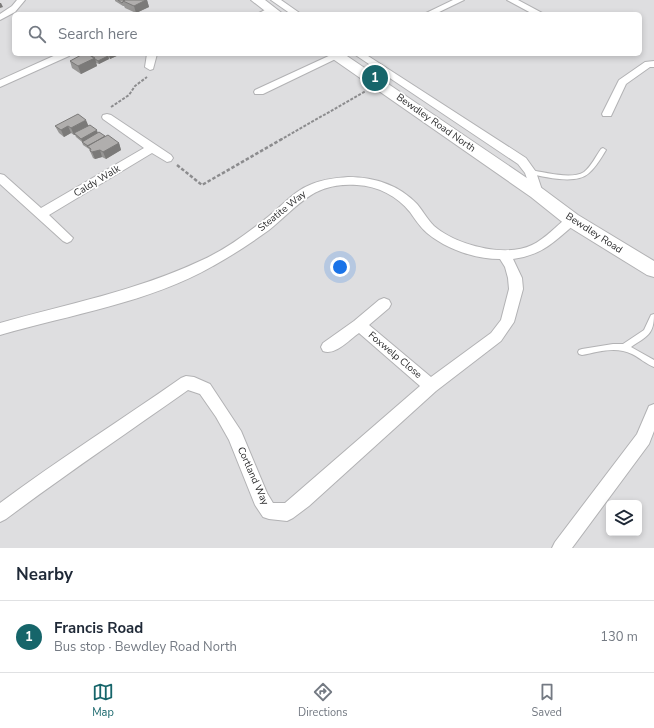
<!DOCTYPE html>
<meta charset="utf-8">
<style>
body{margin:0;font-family:"Nunito Sans",sans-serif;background:#f6f6f7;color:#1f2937}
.controls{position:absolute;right:12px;bottom:12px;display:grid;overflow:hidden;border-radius:6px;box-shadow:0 2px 6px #0003}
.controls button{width:36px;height:36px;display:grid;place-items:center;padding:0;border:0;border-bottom:1px solid #e0e1e3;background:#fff;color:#1f2937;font:20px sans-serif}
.you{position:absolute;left:340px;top:267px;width:14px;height:14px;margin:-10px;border:3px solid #fff;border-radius:50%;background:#1a73e8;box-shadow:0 0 0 6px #1a73e833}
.badge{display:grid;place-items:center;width:26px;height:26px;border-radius:50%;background:#16656a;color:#fff;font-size:13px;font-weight:700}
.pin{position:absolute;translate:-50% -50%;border:2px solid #fff;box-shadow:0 1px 4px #0006}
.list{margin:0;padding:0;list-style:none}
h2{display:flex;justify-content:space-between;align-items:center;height:52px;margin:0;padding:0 16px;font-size:17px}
h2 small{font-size:13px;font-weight:400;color:#747a83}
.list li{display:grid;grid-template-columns:26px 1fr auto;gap:12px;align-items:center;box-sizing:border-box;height:72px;padding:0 16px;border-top:1px solid #e0e1e3}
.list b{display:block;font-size:15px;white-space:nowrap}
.list p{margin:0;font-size:13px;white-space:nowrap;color:#747a83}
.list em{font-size:13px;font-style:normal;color:#747a83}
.icon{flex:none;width:22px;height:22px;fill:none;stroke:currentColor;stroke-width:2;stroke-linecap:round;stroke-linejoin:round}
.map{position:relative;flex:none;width:654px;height:548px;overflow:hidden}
.search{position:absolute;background:#fff;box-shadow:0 2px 6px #0003;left:12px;right:12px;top:12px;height:44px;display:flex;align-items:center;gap:10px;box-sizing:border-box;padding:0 14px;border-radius:6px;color:#747a83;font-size:15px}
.sheet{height:124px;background:#fff}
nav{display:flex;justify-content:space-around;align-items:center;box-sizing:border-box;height:56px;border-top:1px solid #e0e1e3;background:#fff;font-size:11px;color:#747a83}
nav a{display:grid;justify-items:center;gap:2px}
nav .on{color:#16656a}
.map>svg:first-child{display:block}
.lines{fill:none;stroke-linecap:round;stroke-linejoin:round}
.service-casing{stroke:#b2b2b4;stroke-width:2}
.minor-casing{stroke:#b2b2b4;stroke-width:2}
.secondary-casing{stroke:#b2b2b4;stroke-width:2}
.path-far1{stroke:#8c8c8e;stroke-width:2;stroke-dasharray:3 1.5;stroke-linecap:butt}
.path{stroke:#8c8c8e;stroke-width:2.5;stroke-dasharray:3.5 2;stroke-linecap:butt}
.service{fill:#fff;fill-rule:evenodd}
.minor{fill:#fff;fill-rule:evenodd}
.secondary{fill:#fff;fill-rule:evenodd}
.wall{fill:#979695}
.shaded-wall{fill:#7b7a79}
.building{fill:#b0aead;stroke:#7b7a79}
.labels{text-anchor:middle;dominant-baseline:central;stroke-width:3.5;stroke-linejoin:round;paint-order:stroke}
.street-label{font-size:10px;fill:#2d2d2e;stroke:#fff}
</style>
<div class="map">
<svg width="654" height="548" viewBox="0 0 654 548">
<rect width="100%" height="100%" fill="#dedee0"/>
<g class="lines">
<!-- service casing -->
<g class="service-casing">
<path id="service" d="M603,148l3,2c-5,8 -10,17 -17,23 -13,12 -43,4 -59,1l-3,-2 3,-2c14,2 41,10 54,2 7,-5 12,-16 17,-23z
M654,314c0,21 -7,22 -23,33l23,13v7c-8,-3 -14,-9 -22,-13 -16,-8 -34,-2 -50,1l-3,-1 -1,-2 1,-2 3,-1 31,-5h10l21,-14 7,-15z"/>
</g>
<!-- minor casing -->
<g class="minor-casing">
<path id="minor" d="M17,0h8l-10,12 -15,8v-6l12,-8z
M271,0h10l20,14h-10z
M453,0h11l-29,14h-11z
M507,0h11l26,14h-11z
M271,7l3,1 1,2c-4,5 -12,4 -18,4z
M58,54h13l-2,2 -69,31v-7z
M147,54h10l-4,15 -3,1 -5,-3z
M333,54h13l-83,40h-8l-1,-2 1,-2z
M354,54h11l161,104 10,14 7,21 -2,3 -4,1 -4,-1 -8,-23 -7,-9z
M654,61v6h-4l-24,17 -15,32h-8l-1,-2 17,-34 26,-18z
M107,114l4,1 60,40 2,3 -2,3 -4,1 -15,-9 -103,62 24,23 -2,3 -4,2 -4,-2 -63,-57v-10l4,1 37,33 103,-60 -41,-29 -1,-2 1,-2z
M348,177c26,0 51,8 69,27 6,7 10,15 17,22 22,19 71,32 98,19 13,-6 24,-19 36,-28l4,-1 4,1 2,3 -2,3c-21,18 -33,32 -63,36l9,19 1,11 -9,33 -13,19 -65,50 -127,115 -16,12 -6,3 -18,-2 -6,-2 -8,-12 -26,-65 -13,-23 -16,-23 -12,-4c-61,43 -122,84 -182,129l-6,3v-19c59,-44 121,-83 181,-125l5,-2 8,1 16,7 31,47 26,62 6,10h12l135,-117 -61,-53c-10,7 -24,23 -36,18l-2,-4 2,-4 31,-22 25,-21 5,-2 5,2 2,4 -2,4 -20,17 62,52 60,-44 10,-13 8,-31 -1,-11 -3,-11 -5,-8c-25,0 -54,-10 -73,-26 -7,-6 -12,-14 -17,-21 -13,-16 -32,-26 -53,-27 -44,-3 -57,20 -88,45 -18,13 -36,25 -56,36 -62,36 -144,49 -213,69v-12c67,-19 136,-32 200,-62 25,-11 48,-28 69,-45 14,-11 26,-26 43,-32 12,-5 24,-6 36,-7z
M654,404v27l-5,13 -77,104h-20l3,-6 82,-108 12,-28z"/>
</g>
<!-- secondary casing -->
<g class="secondary-casing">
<path id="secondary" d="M251,0h14l18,14h-14z
M328,54h16l199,135 35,26 76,46v16l-7,-2 -81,-50 -35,-28 -201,-140z"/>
</g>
<!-- path-far1 -->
<path class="path-far1" d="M111,107l18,-12 6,-9 12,-9
M280,140l86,-49"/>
<!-- path -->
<path class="path" d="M177,165l25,20 80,-46"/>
<!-- service -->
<use href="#service" class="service"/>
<!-- minor -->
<use href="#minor" class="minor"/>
<!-- secondary -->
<use href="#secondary" class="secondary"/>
</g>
<!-- wall -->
<path class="wall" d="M115,0h32l2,7 -13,6 -11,-5 -1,-2h-1l-8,-5z
M83,54h38l-11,5 -1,-2v2l-10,5 -3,-1 1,3 -16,8 -9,-6 -2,-7z
M55,126h33l10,7 21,10 2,7 -15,9 -4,-2 -7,2 -2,-1 -4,-9 -6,-4 -1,-3 -6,-5 -1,-2h-1l-3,-2 -7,4 -5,-4z"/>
<!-- shaded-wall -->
<path class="shaded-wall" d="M146,0h1l2,7 -13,6 -2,-7z
M0,3h1l2,4 -3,1z
M112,54h9l-11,5 -1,-4z
M108,56l1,3 -10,5 -1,-3z
M95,58l2,8 -16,8 -3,-8z
M86,120l3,7 -15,6 1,2h-1l-3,-7z
M68,126l3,7 -7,4 -3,-7z
M97,130l1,4 -15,8 -2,-3z
M119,143l2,7 -15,9 -3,-7z
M100,150l2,7 -7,2 -3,-7z"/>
<!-- building -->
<path class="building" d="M118,0h7l-2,1v1l-1,1z
M125,0h21l-12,6 -11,-5z
M83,54h5l7,4 -17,8 -8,-5z
M88,54h18l2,2 -10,5z
M78,114l8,6 -15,8 -3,-2 -7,4 -6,-4z
M90,125l7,5 -16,9 -7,-6z
M99,132l6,4 -17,10 -6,-4z
M108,135l11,8 -16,9 -3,-2 -8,2 -2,-1 1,-2 -4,-3z"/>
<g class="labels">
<!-- street labels -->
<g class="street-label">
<text transform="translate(436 123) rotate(35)">Bewdley Road North</text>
<text transform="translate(97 181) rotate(-31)">Caldy Walk</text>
<text transform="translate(282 211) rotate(-39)">Steatite Way</text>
<text transform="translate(594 233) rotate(33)">Bewdley Road</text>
<text transform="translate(395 355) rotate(40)">Foxwelp Close</text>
<text transform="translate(253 476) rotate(66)">Cortland Way</text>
</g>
</g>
</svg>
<div class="controls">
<button><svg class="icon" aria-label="layers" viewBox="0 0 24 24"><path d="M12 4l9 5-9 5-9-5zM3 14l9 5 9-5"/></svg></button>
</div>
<div class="you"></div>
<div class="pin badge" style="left:375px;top:78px">1</div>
<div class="search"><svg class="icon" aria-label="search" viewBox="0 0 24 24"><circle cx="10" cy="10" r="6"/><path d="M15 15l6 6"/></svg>Search here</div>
</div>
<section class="sheet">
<h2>Nearby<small></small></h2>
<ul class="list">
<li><span class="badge">1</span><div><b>Francis Road</b><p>Bus stop · Bewdley Road North</p></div><em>130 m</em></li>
</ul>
</section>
<nav>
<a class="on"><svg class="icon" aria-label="map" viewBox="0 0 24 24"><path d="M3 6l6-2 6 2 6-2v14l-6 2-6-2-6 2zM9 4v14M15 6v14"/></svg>Map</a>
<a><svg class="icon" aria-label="directions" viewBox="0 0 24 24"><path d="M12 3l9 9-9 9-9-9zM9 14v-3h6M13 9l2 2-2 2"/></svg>Directions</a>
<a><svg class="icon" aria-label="saved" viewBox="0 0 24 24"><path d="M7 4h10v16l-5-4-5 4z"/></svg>Saved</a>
</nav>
